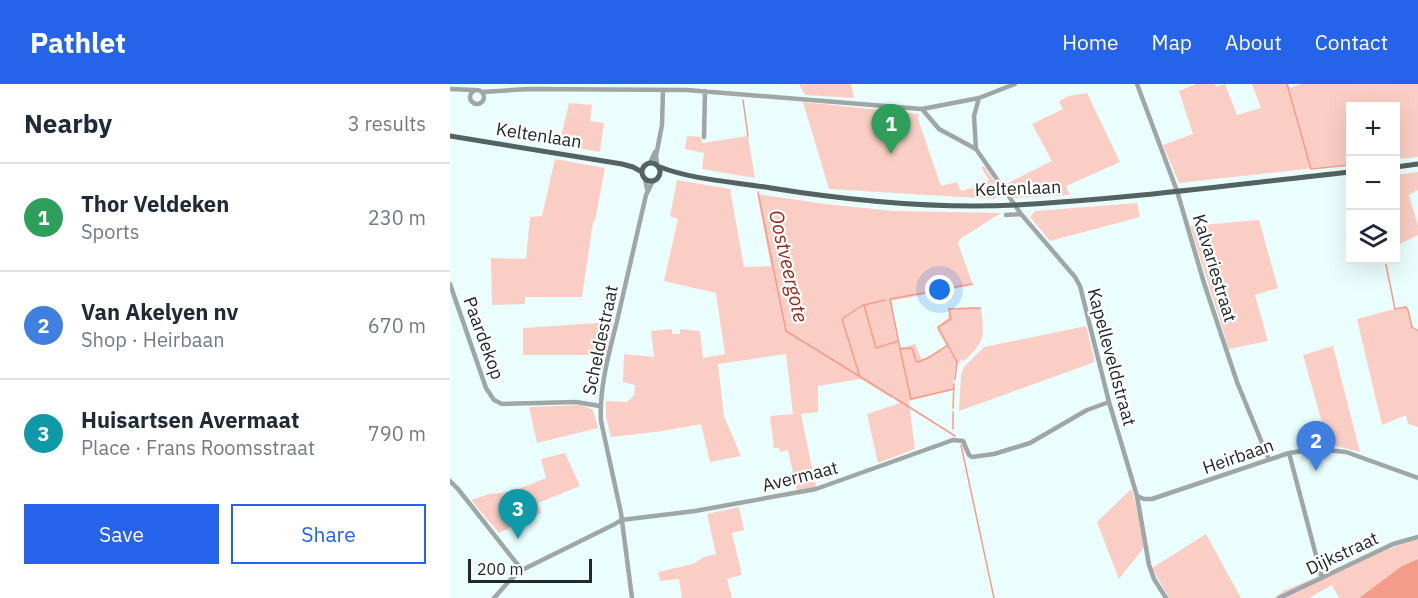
<!DOCTYPE html>
<meta charset="utf-8">
<style>
body{margin:0;font-family:"IBM Plex Sans",sans-serif;background:#f2f2f3;color:#1f2937}
.controls{position:absolute;right:18px;top:18px;display:grid;overflow:hidden;border-radius:0px;box-shadow:0 6px 24px #0002}
.controls button{width:54px;height:54px;display:grid;place-items:center;padding:0;border:0;border-bottom:2px solid #e0e1e3;background:#fff;color:#1f2937;font:30px sans-serif}
.scale{position:absolute;left:18px;bottom:15px;width:124px;box-sizing:border-box;padding-left:6px;border:3px solid #212828;border-top:0;font-size:16px;line-height:21px;white-space:nowrap;color:#212828;-webkit-text-stroke:4px #fff;paint-order:stroke}
.you{position:absolute;left:490px;top:206px;width:21px;height:21px;margin:-15px;border:4px solid #fff;border-radius:50%;background:#1a73e8;box-shadow:0 0 0 9px #1a73e833}
.badge{display:grid;place-items:center;width:39px;height:39px;border-radius:50%;background:#2563eb;color:#fff;font-size:20px;font-weight:700}
.pin{position:absolute;translate:-50% -50px;filter:drop-shadow(0 2px 3px #0008)}
.pin::after{content:'';position:absolute;top:32px;width:21px;height:18px;background:inherit;clip-path:polygon(0 0,100% 0,50% 100%)}
.list{margin:0;padding:0;list-style:none}
h2{display:flex;justify-content:space-between;align-items:center;height:78px;margin:0;padding:0 24px;font-size:26px}
h2 small{font-size:20px;font-weight:400;color:#747a83}
.list li{display:grid;grid-template-columns:39px 1fr auto;gap:18px;align-items:center;box-sizing:border-box;height:108px;padding:0 24px;border-top:2px solid #e0e1e3}
.list b{display:block;font-size:22px;white-space:nowrap}
.list p{margin:0;font-size:20px;white-space:nowrap;color:#747a83}
.list em{font-size:20px;font-style:normal;color:#747a83}
.actions{display:flex;gap:12px;padding:18px 24px}
.actions a{flex:1;padding:14px 0;border:2px solid #2563eb;border-radius:0px;text-align:center;font-size:21px;color:#2563eb}
.actions .main{background:#2563eb;color:#fff}
.icon{flex:none;width:33px;height:33px;fill:none;stroke:currentColor;stroke-width:2;stroke-linecap:round;stroke-linejoin:round}
.map{position:relative;flex:none;width:968px;height:514px;overflow:hidden}
header{display:flex;align-items:center;gap:36px;box-sizing:border-box;height:84px;padding:0 30px;background:#2563eb;color:#fff}
header strong{font-size:28px}
nav{display:flex;gap:33px;margin-inline-start:auto;font-size:21px}
main{display:flex}
aside{flex:1;background:#fff}
.map>svg:first-child{display:block}
.green{fill:#facec4}
.water{fill:#f39c89}
.lines{fill:none;stroke-linecap:round;stroke-linejoin:round}
.stream{stroke:#f39c89;stroke-width:1.5}
.minor{stroke:#9ea6a6;stroke-width:4.5}
.major{stroke:#546262;stroke-width:5}
.labels{text-anchor:middle;dominant-baseline:central;stroke-width:4.5;stroke-linejoin:round;paint-order:stroke}
.street-label{font-size:18px;fill:#212828;stroke:#fff}
.water-label{font-size:20px;font-style:italic;fill:#902c19;stroke:#fff}
</style>
<header>
<strong>Pathlet</strong>
<nav><a>Home</a><a>Map</a><a>About</a><a>Contact</a></nav>
</header>
<main>
<aside>
<h2>Nearby<small>3 results</small></h2>
<ul class="list">
<li><span class="badge" style="background:#2e9e5b">1</span><div><b>Thor Veldeken</b><p>Sports</p></div><em>230 m</em></li>
<li><span class="badge" style="background:#3f7fe0">2</span><div><b>Van Akelyen nv</b><p>Shop · Heirbaan</p></div><em>670 m</em></li>
<li><span class="badge" style="background:#0f9aa8">3</span><div><b>Huisartsen Avermaat</b><p>Place · Frans Roomsstraat</p></div><em>790 m</em></li>
</ul>
<div class="actions"><a class="main">Save</a><a>Share</a></div>
</aside>
<div class="map">
<svg width="968" height="514" viewBox="0 0 968 514">
<rect width="100%" height="100%" fill="#eafefd"/>
<!-- green -->
<path class="green" d="M349,0h52l3,14 -49,-3z
M746,0h19l1,3 9,-3 12,31 24,-7 -9,-24h36l2,4 12,-4h116v73l-22,2v-53h-46v58l-171,19 -16,-38 30,-11 -14,-43z
M637,9l33,69 -54,24 4,9 -58,3 -8,-13 48,-24 -20,-37 31,-15 -4,-8 10,-5z
M353,18l116,12 -1,5 23,67 16,-4 4,9 14,-4 14,-7 -8,-13 3,-1 19,27 -9,6 -165,-10z
M119,19l23,2 -2,16 14,2 -4,29 -41,-7z
M237,52l14,1 1,6 46,-7 7,42 -53,-9 2,-16 -19,-4z
M105,75l50,9 -10,53 -2,1 -11,75h-57v7l-33,1 -1,-47 35,1 4,-42 12,-1z
M968,88v18l-9,5 9,31v9l-22,11v-71z
M227,96l53,9 14,78 27,-1 -14,-72 68,10 69,7 107,2 -41,26 -2,4 15,42 -82,16 9,47 15,-4 7,16 24,-15 -9,-15v-3l11,-9 1,-10 32,-1c3,29 5,34 -17,54l-3,-2 -6,10 -2,21 -44,11 6,48 -37,14 -11,-49 33,-11 -39,-24 -43,7v26l-17,2 15,73 -19,4 -9,-41 -8,2 -1,-4h-5l-4,-32 23,-2 -7,-60 -68,10 6,52 17,40 -31,6 -9,-38 -38,7 -52,6 -5,-20v-16l21,1 7,-7 1,-10 -12,-3 1,-28 30,3 -3,-26 21,-2v5h8v-5l20,2 3,27 22,-4 -9,-61 -52,-12 14,-62 -8,-3z
M687,119l3,14 -90,24 -20,-24 5,-6z
M809,136l19,68 -23,7 13,46 -39,8 -39,-123z
M956,222l8,24 4,2v95l-10,-3 -2,-9 -24,10 -25,-106z
M163,238l-7,33h-83v-27z
M636,242l9,36 -136,49 2,-36 3,-8 20,-20z
M883,262l27,106 -32,-8 -25,-89z
M132,321l11,5 5,18 -61,15 -8,-36z
M115,369l15,33 -42,17 3,10 -42,20 -28,-33 18,-6 22,-2 35,-14 -5,-19z
M681,405l4,11 9,45 -2,5 -23,29 -22,-57z
M289,423l5,23 -12,3 10,42 -15,4 5,19h-50l-3,-19 -19,2 -2,-9 35,-8 11,-7 12,-3 -9,-40z
M756,450l35,64h-72l-17,-30z
M968,454v21l-16,7 -43,32h-20l-7,-13 -23,13h-35l11,-8 32,-13v-7h2v8l-16,8c39,-16 76,-35 115,-48z"/>
<!-- water -->
<path class="water" d="M968,475v39h-59l43,-32z"/>
<g class="lines">
<!-- stream -->
<path class="stream" d="M837,0l24,85 39,-4
M293,16l5,36
M308,108l28,139 107,66
M935,176l10,49 11,-2 2,3 4,17 6,4
M435,216l-21,5 12,43 22,-7
M498,261l-18,12 -12,5 -2,-1 -4,-13 -12,1 11,50 43,-10
M450,264l-10,-49 82,-15
M410,293l-18,-58 21,-14
M505,296l2,-18 -19,-35 13,-8 -2,-10 31,-1
M445,314l60,38
M503,324l1,-24
M503,328v17
M511,361l33,153"/>
<!-- minor -->
<path class="minor" d="M687,0l40,107 27,92 33,99 32,78
M0,5l24,1
M20 13a7 7 0 1 1 14 0a7 7 0 1 1-14 0Z
M33,8l46,-3 158,1 235,19 57,-11 36,-14
M472,25l17,20 37,20 45,65 54,63 5,9 29,116 28,94 12,69 5,14 12,19
M254,53l1,-46
M526,65l-2,-33 5,-18
M200,79l5,-11
M207,80l-1,-8 6,-31 1,-35
M195,95l2,10
M556,131l15,-1
M0,200l36,104 8,12 8,4 74,-2 24,4
M839,369l33,125
M0,397l8,8 64,81
M687,412l7,3h8l137,-46 26,-4 31,3 72,26
M44,514l17,-19 11,-9 93,-46 6,-4 74,-9 121,-22 137,-49 10,1 6,14 3,2 22,-3 36,-11 57,-33 22,-8
M182,514l-11,-85 -20,-92c-2,-33 8,-68 16,-100 10,-42 19,-84 29,-126l7,-14
M829,514l114,-54 25,-7"/>
<!-- major -->
<path class="major" d="M0,52l172,28 11,3 9,5
M192 88a9 9 0 1 1 18 0a9 9 0 1 1-18 0Z
M210,83c33,13 76,15 111,21 81,13 163,21 245,17 112,-6 223,-21 334,-33
M946,83l22,-3"/>
</g>
<g class="labels">
<!-- street labels -->
<g class="street-label">
<text transform="translate(89 51) rotate(9)">Keltenlaan</text>
<text transform="translate(568 104) rotate(-2)">Keltenlaan</text>
<text transform="translate(765 184) rotate(73)">Kalvariestraat</text>
<text transform="translate(34 254) rotate(70)">Paardekop</text>
<text transform="translate(150 256) rotate(-78)">Scheldestraat</text>
<text transform="translate(662 273) rotate(75)">Kapelleveldstraat</text>
<text transform="translate(788 372) rotate(-19)">Heirbaan</text>
<text transform="translate(350 392) rotate(-14)">Avermaat</text>
<text transform="translate(892 469) rotate(-25)">Dijkstraat</text>
</g>
<!-- water labels -->
<g class="water-label">
<text transform="translate(339 182) rotate(77)">Oostveergote</text>
</g>
</g>
</svg>
<div class="controls">
<button>+</button>
<button>−</button>
<button><svg class="icon" aria-label="layers" viewBox="0 0 24 24"><path d="M12 4l9 5-9 5-9-5zM3 14l9 5 9-5"/></svg></button>
</div>
<div class="scale">200 m</div>
<div class="you"></div>
<div class="pin badge" style="left:441px;top:70px;background:#2e9e5b">1</div>
<div class="pin badge" style="left:866px;top:387px;background:#3f7fe0">2</div>
<div class="pin badge" style="left:68px;top:455px;background:#0f9aa8">3</div>
</div>
</main>
